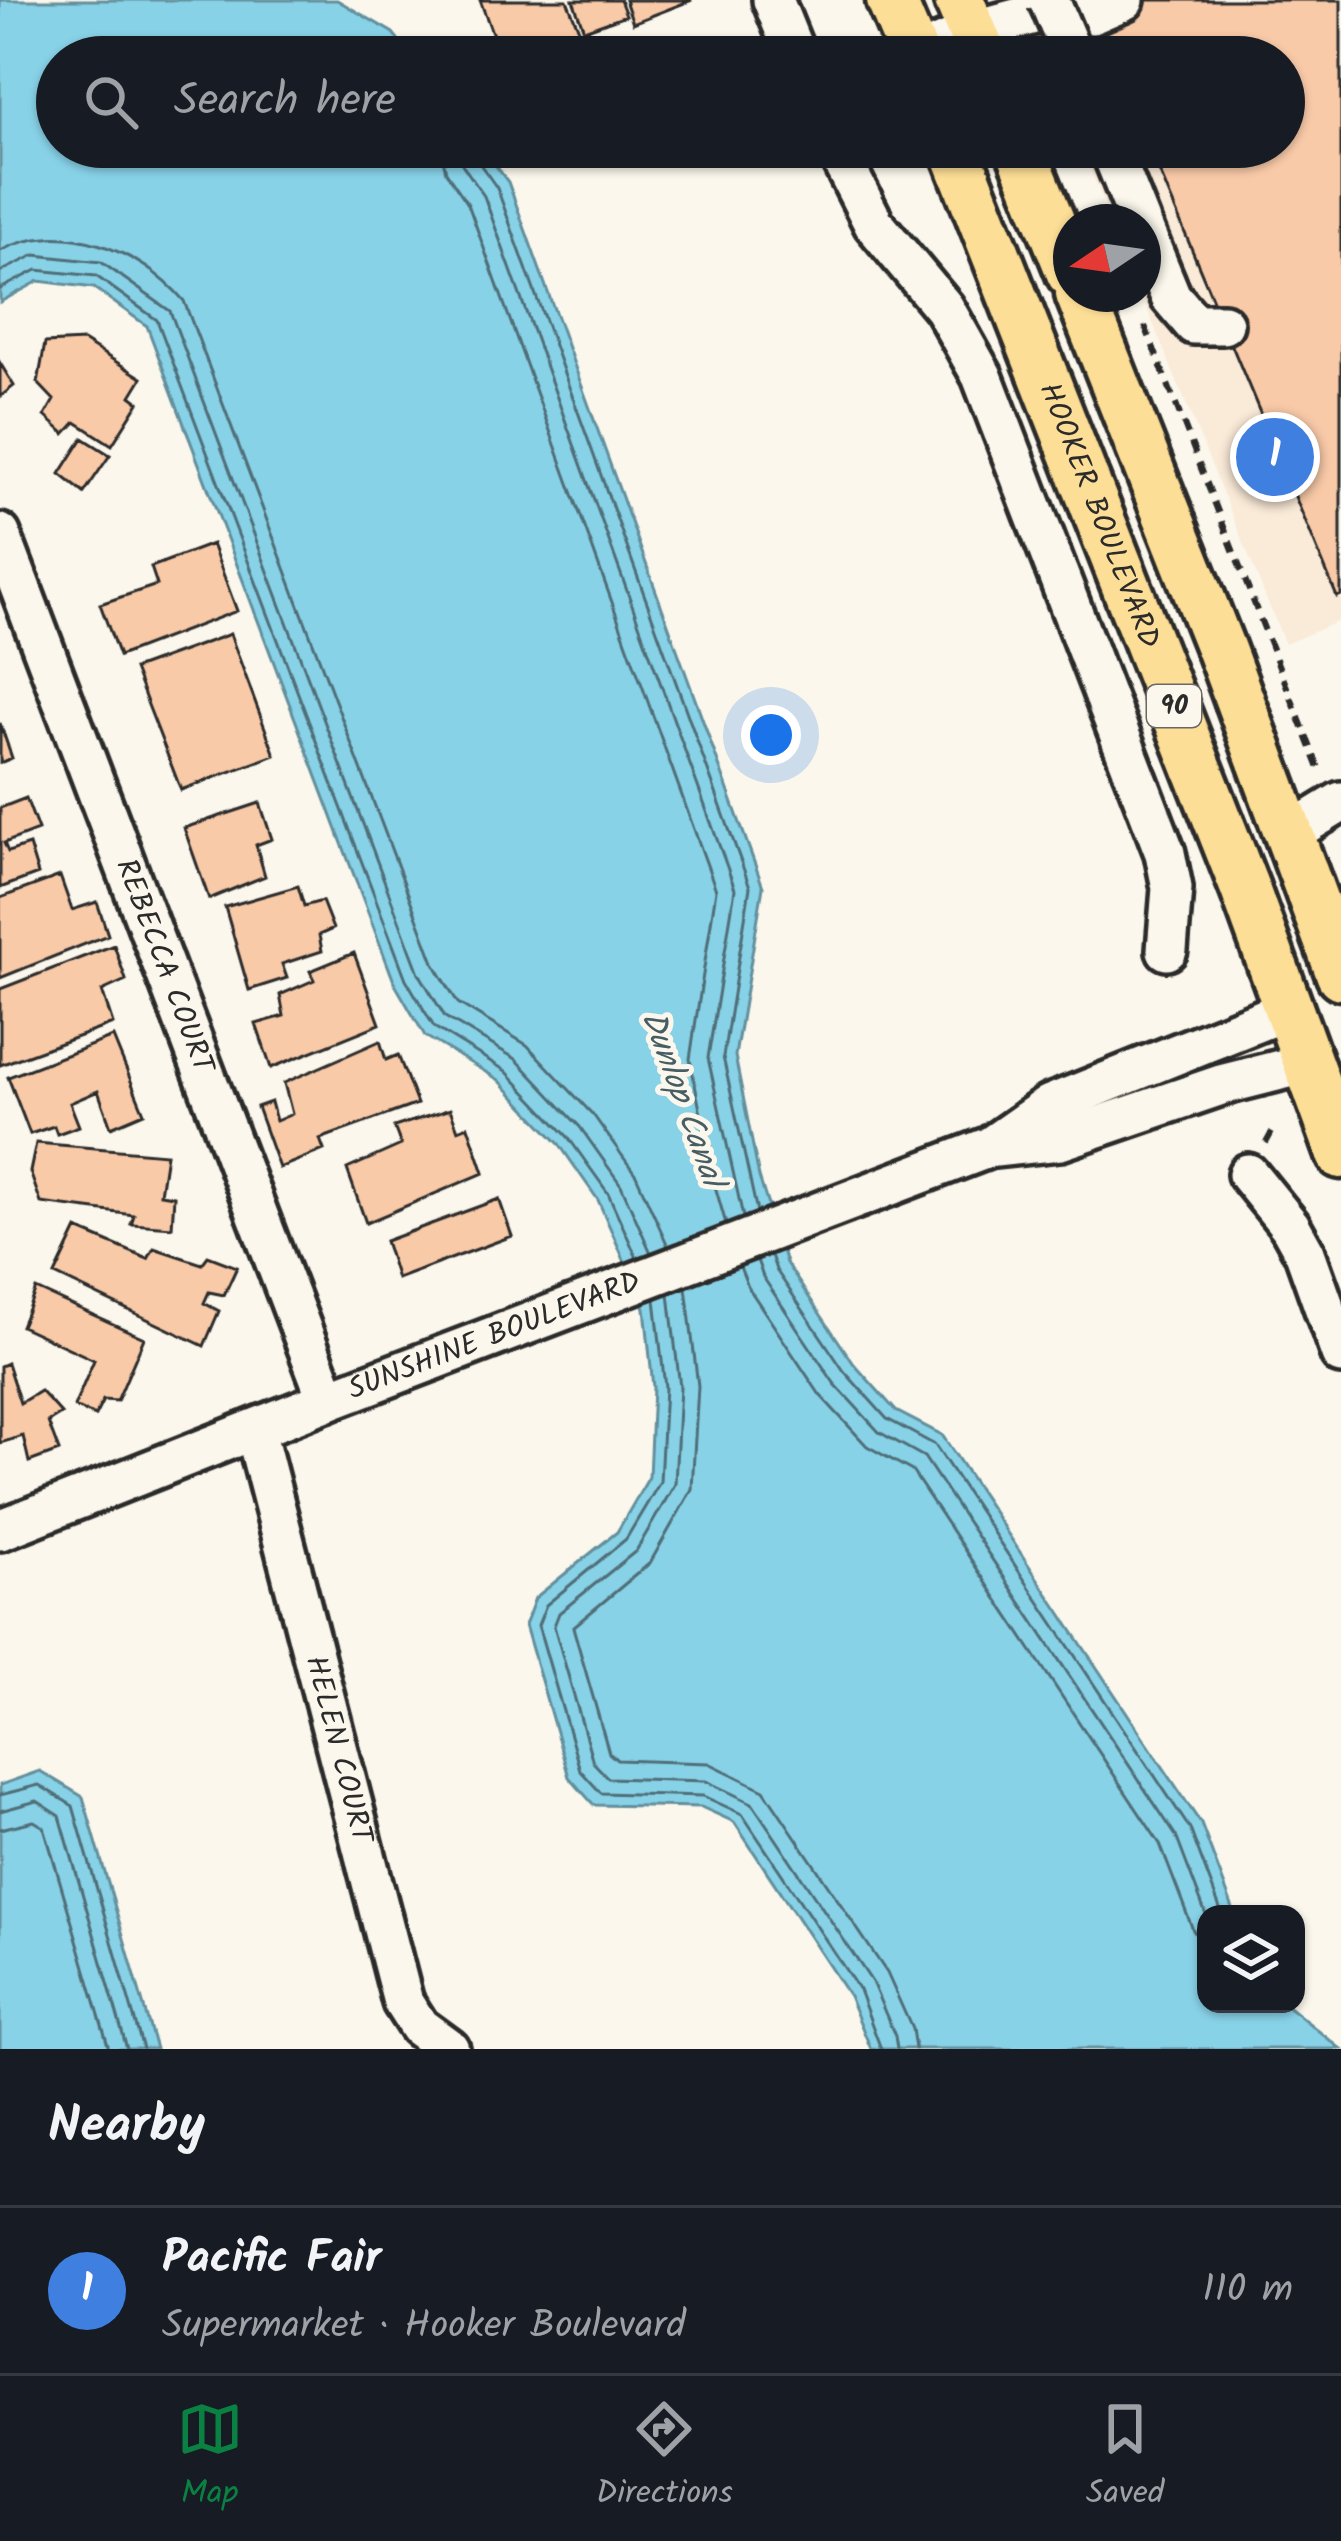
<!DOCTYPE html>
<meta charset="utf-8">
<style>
body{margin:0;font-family:Kalam,sans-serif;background:#242831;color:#f1f3f6}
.controls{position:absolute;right:36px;bottom:36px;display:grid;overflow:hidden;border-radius:24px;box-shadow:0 3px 9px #0004}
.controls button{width:108px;height:108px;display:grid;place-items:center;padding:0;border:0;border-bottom:3px solid #363941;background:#171b24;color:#f1f3f6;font:60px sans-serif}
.compass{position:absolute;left:1053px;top:204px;width:108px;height:108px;border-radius:50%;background:#171b24;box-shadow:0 3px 9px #0004;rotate:257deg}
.you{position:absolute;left:771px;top:735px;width:42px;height:42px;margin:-30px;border:9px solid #fff;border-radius:50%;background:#1a73e8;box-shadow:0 0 0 18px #1a73e833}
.badge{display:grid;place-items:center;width:78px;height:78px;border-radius:50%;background:#0b8043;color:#fff;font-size:39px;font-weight:700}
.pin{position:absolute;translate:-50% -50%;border:6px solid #fff;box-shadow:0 3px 12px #0006}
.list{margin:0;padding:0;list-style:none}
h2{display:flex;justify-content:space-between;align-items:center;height:156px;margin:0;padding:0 48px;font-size:51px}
h2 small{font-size:39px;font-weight:400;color:#9ea1a6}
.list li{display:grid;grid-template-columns:78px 1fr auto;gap:36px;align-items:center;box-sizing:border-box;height:168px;padding:0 48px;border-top:3px solid #363941}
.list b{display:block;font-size:45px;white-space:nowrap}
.list p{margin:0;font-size:39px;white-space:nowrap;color:#9ea1a6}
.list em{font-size:39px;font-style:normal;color:#9ea1a6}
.icon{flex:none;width:66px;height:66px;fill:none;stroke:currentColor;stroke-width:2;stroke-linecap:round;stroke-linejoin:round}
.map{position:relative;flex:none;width:1341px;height:2049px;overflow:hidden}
.search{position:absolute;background:#171b24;box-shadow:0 3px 9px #0004;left:36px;right:36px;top:36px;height:132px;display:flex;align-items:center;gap:30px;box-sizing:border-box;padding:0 42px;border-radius:66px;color:#9ea1a6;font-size:45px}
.sheet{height:324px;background:#171b24}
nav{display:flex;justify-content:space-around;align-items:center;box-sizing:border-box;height:168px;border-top:3px solid #363941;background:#171b24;font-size:33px;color:#9ea1a6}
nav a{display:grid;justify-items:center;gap:6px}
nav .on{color:#0b8043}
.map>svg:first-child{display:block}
.built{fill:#faead8}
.water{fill:#88d2e8;stroke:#638f9c;stroke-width:3}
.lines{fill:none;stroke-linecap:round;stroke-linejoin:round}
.shore{stroke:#506e77;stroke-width:3}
.building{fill:#f9caa8;stroke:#2b2b2b;stroke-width:3}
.minor-casing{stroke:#2b2b2b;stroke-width:48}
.major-casing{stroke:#2b2b2b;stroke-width:57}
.path{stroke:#2b2b2b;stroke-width:6;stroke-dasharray:12 9;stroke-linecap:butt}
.minor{stroke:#fbf7ec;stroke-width:39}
.major{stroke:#fdde96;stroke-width:48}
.minor-bridge-casing{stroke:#2b2b2b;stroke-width:48;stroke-linecap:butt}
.minor-bridge{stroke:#fbf7ec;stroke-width:39}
.labels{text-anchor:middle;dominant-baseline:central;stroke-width:10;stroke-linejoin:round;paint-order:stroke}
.shield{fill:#fbf7ec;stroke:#696865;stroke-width:3}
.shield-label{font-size:27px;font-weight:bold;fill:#2b2b2b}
.street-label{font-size:30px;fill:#2b2b2b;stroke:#fbf7ec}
.water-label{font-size:33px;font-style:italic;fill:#475d64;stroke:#fbf7ec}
</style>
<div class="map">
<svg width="1341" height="2049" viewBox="0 0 1341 2049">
<rect width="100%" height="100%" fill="#fbf7ec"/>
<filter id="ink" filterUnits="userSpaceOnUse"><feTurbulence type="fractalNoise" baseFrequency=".00833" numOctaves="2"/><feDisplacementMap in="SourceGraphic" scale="24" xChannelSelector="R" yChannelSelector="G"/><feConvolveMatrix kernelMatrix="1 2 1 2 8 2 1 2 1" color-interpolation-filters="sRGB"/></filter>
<g filter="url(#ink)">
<!-- built -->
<path class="built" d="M1021,0h320v620l-56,24 -144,-350 2,-72h-31l-31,-75h203v-90h-240z"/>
<!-- water -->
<path class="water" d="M0,0h337l56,33 19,24h-355v90h425l26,35 255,705 -28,169 24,121 27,86 68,101 42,47 46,24 259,389 34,90h-29v90h79l56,45h-470l-22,-53 -115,-174 -33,-15 -107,-2 -25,-28 -44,-152 10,-27 82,-66 32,-55 4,-90 -8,-79 -47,-108 -39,-56 -60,-64 -74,-44 -30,-52 -248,-658 -53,-38 -55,-7 -39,21z
M40,1771l43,26 73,252h-156v-264z"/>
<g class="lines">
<!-- shore -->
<path class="shore" d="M440,147l6,25 22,32 248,686 -26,169 25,127 11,38
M458,147l4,17 22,32 251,693 -27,169 35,159
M473,147l2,10 22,31 253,699 -27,170 34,155
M0,251c62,-33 141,-1 184,50l251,664 23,38 69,42 67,71 42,59 32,71
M0,272l35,-17 66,7 69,49 249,662 26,44 71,42 64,68 41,58 30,68
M0,289l37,-19 59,6 61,44 249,659 28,48 72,44 62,66 40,56 29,65
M771,1255l5,15 68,101 43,48 48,26 255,384 32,85
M757,1260l6,17 71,106 45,49 45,25 252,379 30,79
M740,1267l8,20 72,108 47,51 45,25 248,373 33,86 13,18
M686,1287l12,99 -6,103 -42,74 -77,64 36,126 8,7 92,3 55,27 123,183 25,56 3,20
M669,1294l11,93 -5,97 -39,67 -77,62 -5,13 39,136 15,16 98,3 46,22 120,179 23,54 2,13
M655,1299l10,88 -5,95 -34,57 -80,66 -8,20 42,145 21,23 102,3 39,18 117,176 22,59
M0,1795l39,-10 34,21 70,243
M0,1811l37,-10 23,15 67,233
M0,1829l34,-8 10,6 65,222"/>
</g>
<!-- building -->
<path class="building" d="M480,0h87l17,42 -40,15h-43z
M573,0h47l6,15 -42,15z
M625,0h67l-59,23z
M1087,0h254v595l-4,2 -188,-450h135v-90h-173z
M83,341l59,37 -11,18 8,6 -27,43 -36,-23 -11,12 -20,-18 9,-16 -16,-17 7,-40z
M0,363l14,23 -14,11z
M83,438l27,17 -26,38 -24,-19z
M212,544l25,67 -118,45 -19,-52 57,-19 -6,-18z
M230,634l45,121 -94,35 -47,-121z
M0,723l12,35 -12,5z
M26,798l12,32 -34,13 4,9 21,-7 9,29 -38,14v-80z
M260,803l12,36 -16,6 9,31 -56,23 -25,-71z
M60,876l12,34 25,-8 11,33 -108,43v-80z
M298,886l6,20 18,-5 11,28 -14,6 3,16 -40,13 5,14 -38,12 -24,-83z
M114,945l12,35 -24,11 11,33 -113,41v-76z
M354,953l26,71 -109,44 -15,-44 28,-8 -4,-21 34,-15 -4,-9z
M113,1037l31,76 -33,14 -13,-36 -28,12 9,23 -22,8 -3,-8 -24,8 -22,-57z
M380,1041l6,19 12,-5 19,49 -97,35 4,11 -45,18 -22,-61 14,-5 5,19 16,-7 -8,-31z
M450,1109l8,21 10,-4 16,47 -118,50 -19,-54 54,-24 -7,-18z
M36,1143l130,11 -6,40 14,2 -2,31 -41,-3 3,-9 -93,-12 -11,-31z
M499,1199l13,37 -115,43 -12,-38z
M77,1229l71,30 6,-11 48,16 6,-8 29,11 -13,28 -15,-3 -5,11 15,8 -15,35 -149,-71z
M36,1289l108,49 -27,63 -14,-1 -8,16 -21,-9 20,-47 -73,-34z
M7,1363l13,40 20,-12 21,23 -13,8 11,29 -30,11 -6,-26 -23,7v-77z"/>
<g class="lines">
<!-- minor casing -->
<g class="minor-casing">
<g id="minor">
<path d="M773,0l23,57"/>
<path d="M1092,14l32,-14"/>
<path d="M913,57l59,-26 114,-31"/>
<path d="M835,147l39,77 70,84 38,68 183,477 7,35 -5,62"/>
<path d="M1110,147l30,75"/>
<path d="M1143,229l28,68 23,27h29"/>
<path id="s1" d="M0,534l328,866"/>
<path d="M1290,833l51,-31"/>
<path d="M995,1147l65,-7 161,-55 87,-22"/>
<path d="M1248,1174l42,52 15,27 36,101"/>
<path id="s2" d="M255,1430l148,572 16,25 30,22"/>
<path id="s3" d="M0,1530l328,-130 662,-253 60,-42 239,-96"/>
</g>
</g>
<!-- major casing -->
<g class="major-casing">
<g id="major">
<path d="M891,0l24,57"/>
<path d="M959,0l24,57"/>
<path id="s4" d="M954,147l291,742 96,265"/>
<path d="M1020,147l51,126"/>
<path d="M1080,294l141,356 120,325"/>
</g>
</g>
<!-- path -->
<path class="path" d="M1145,326l175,445
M1266,1143l10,-18"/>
<!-- minor -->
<use href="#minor" class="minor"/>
<!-- major -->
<use href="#major" class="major"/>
<!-- minor-bridge casing -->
<g class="minor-bridge-casing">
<path id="minor-bridge" d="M1049,0l24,57"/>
</g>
<!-- minor-bridge -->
<use href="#minor-bridge" class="minor-bridge"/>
</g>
</g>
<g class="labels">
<!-- shield labels -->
<rect class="shield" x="1147" y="685" width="54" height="42" rx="9"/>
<g class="shield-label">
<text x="1174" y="706">90</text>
</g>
<!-- street labels -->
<g class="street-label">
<text stroke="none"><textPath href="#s4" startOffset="396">HOOKER BOULEVARD</textPath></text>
<text stroke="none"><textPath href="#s1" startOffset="462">REBECCA COURT</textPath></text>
<text stroke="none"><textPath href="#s3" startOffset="531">SUNSHINE BOULEVARD</textPath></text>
<text stroke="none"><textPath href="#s2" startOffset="330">HELEN COURT</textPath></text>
</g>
<!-- water labels -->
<g class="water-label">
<text transform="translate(681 1099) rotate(70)">Dunlop Canal</text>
</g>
</g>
</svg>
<div class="controls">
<button><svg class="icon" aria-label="layers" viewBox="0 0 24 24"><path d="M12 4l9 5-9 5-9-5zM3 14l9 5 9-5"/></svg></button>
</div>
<svg class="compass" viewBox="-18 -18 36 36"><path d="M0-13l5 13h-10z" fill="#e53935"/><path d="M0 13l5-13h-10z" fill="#9ea1a6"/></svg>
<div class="you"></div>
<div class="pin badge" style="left:1275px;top:457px;background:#3f7fe0">1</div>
<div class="search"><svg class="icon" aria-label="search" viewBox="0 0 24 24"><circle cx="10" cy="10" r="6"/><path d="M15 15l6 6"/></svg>Search here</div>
</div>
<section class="sheet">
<h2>Nearby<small></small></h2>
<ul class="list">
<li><span class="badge" style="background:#3f7fe0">1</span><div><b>Pacific Fair</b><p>Supermarket · Hooker Boulevard</p></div><em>110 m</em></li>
</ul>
</section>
<nav>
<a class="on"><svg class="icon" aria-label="map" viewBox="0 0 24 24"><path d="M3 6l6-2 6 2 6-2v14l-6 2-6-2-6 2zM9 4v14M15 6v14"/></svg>Map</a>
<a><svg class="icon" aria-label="directions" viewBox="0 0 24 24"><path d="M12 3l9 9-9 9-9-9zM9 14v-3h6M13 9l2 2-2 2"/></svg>Directions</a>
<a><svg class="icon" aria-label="saved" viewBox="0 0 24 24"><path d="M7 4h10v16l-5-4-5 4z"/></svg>Saved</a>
</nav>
